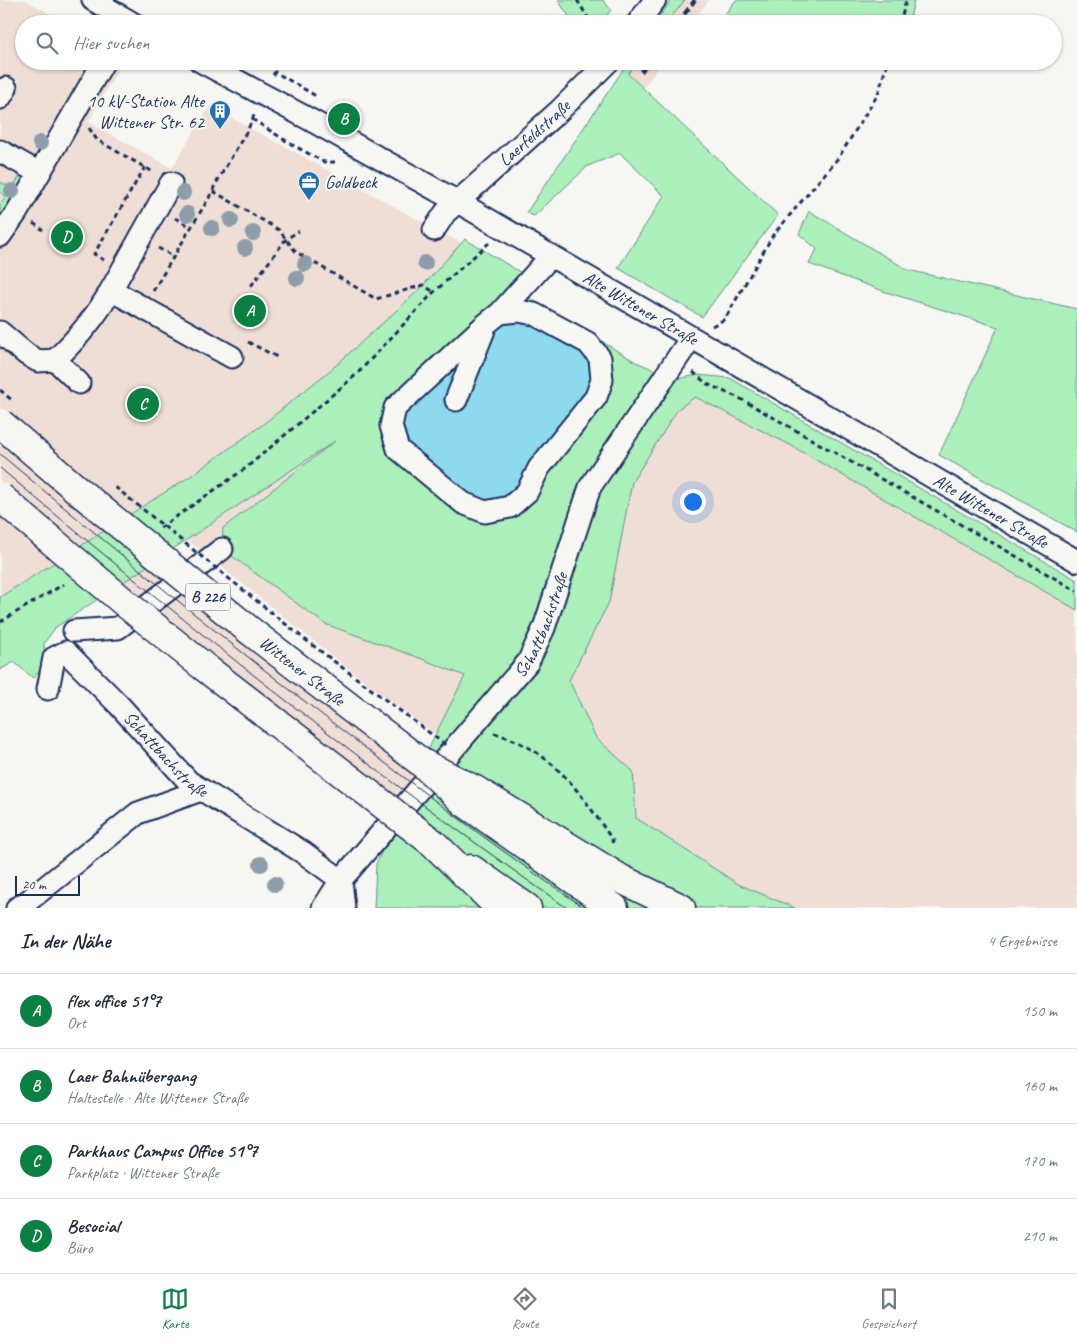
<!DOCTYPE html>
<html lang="de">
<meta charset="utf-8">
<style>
body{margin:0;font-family:Caveat,sans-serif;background:#f2f2f3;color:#1f2937}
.scale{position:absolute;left:15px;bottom:12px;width:65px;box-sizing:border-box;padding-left:5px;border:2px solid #1b2f5e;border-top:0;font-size:14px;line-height:18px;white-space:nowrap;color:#1b2f5e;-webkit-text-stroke:4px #f6f6f2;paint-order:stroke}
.you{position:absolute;left:692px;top:501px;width:18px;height:18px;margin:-12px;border:4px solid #fff;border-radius:50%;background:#1a73e8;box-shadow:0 0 0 8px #1a73e833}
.badge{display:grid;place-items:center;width:32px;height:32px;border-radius:50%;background:#0b8043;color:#fff;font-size:16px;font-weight:700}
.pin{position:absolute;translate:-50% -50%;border:2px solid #fff;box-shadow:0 1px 5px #0006}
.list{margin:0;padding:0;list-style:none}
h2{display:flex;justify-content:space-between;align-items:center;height:65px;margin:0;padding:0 20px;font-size:21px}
h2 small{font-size:16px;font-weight:400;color:#747a83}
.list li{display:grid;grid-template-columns:32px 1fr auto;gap:15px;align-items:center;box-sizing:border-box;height:75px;padding:0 20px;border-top:1px solid #e0e1e3}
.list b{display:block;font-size:19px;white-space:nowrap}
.list p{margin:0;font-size:16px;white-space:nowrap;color:#747a83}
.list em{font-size:16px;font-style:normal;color:#747a83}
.icon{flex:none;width:28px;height:28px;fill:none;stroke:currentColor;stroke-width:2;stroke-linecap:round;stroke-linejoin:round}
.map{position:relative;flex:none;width:1077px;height:908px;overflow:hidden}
.search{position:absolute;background:#fff;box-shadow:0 1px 4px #0004;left:15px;right:15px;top:15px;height:55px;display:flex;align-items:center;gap:12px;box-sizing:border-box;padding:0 18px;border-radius:28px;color:#747a83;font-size:19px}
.sheet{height:365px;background:#fff}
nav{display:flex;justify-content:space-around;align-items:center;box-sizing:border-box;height:70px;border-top:1px solid #e0e1e3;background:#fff;font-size:14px;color:#747a83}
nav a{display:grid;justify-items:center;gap:2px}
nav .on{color:#0b8043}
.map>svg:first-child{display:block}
.built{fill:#eeded5}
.green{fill:#abefba;stroke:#638f8c}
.water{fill:#8dd9ed;stroke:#5f95b4}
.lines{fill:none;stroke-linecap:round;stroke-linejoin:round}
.minor-casing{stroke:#1b2f5e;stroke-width:25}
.major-casing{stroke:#1b2f5e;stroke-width:31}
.highway-casing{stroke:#1b2f5e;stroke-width:31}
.path{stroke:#1b2f5e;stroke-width:3;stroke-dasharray:5 4;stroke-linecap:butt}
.minor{stroke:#f6f6f2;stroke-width:21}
.major{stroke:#f6f6f2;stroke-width:28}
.highway{stroke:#f6f6f2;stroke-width:28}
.tram{stroke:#1b2f5e;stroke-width:1}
.rail{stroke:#1b2f5e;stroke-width:4;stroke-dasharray:8 4;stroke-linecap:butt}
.major-bridge-casing{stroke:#1b2f5e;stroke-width:31;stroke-linecap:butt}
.highway-bridge-casing{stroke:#1b2f5e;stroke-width:31;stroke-linecap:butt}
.path-bridge{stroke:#1b2f5e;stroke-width:3;stroke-dasharray:5 4;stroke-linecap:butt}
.major-bridge{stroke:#f6f6f2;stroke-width:28}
.highway-bridge{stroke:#f6f6f2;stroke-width:28}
.tree{fill:#8e9daa}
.labels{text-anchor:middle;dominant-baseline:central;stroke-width:4;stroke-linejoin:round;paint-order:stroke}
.shield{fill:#f6f6f2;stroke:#5d6b8a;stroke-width:1}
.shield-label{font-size:16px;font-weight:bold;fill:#1b2f5e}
.poi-label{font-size:18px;fill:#1b2f5e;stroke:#f6f6f2;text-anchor:end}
.street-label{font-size:18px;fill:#1b2f5e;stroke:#f6f6f2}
</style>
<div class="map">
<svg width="1077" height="908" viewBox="0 0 1077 908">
<rect width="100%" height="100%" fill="#f6f6f2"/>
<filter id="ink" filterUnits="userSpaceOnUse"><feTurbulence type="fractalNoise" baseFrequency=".02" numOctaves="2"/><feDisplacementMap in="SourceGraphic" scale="10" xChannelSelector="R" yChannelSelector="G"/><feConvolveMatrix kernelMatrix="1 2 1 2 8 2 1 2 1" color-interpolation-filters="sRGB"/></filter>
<g filter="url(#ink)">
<!-- built -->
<path class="built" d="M0,0h26l41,24h-43v37h99l-35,61 84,46 38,-62 251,137 -7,8 56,36 139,83 -38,106 70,-98 5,-2 391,226v306h-293l-347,-172 -92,-70 -201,-161 -31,31 77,64 189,149 166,118 4,41 -189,-137 -190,-150 -91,-75 -79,51z
M685,0h24l-18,24h-25z
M637,61h26l-20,27 -15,-14z"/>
<!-- green -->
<path class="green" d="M558,0h45l8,10 -11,14h-26z
M671,0h14l-19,24h-11z
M736,0h178l-5,24h-192z
M629,61h8l-9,13 150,141 -76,102 -84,-49 46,-72 -44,-43 -32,13 -54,50 -8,-3z
M20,176l5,3 -25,40v-15l6,-6 -6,-6v-10l12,6z
M809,211l99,59 169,39v223l-138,-77 59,-128 -112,-35 -77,-28 8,-15 -18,-15z
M465,239l58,35 -12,13 125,75 40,17 22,-4 32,3 347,202v30l-287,-165 -95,-48 -17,12 -46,73 -23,120 -40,78 27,58 37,33 3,47 102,66 57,24h-421l2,-44 60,-131 29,-57 -48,-19 -92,-33 -103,-75 1,-21 112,-87 -279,186 -12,16 1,22 -12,13 -19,-16 -14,8v-73l189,-120 73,-52 72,-58 85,-77z"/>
<!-- water -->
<path class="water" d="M519,317l69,34 8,31 -73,107 -36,18 -80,-56 -7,-35 95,-93z"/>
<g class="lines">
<!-- minor casing -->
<g class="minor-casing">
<g id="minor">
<path d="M93,0l41,24"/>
<path d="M637,24l18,-24"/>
<path id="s1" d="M200,61l107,57 151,84 619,359"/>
<path d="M0,98l6,-10"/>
<path d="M0,151l39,22"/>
<path id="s2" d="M434,230l11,-17 115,-103 49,-49"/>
<path d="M0,236l17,-24 87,-151"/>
<path d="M111,290l60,-107"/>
<path d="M500,313l19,-2 15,3 54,29 12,15 2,22 -6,17 -57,71 -12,24 -17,15 -25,5 -22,-9 -65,-54 -7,-23 4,-18 91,-84 14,-11 51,-57"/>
<path d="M0,332l26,22 12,7 17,-1c22,-21 41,-43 56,-70l121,67"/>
<path d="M55,360l24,23"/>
<path d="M456,400l28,-70"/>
<path d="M74,631l44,-3 104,-79"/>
<path id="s3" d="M48,689l6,-31 12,-6 52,52 71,78 115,71 37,27"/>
<path d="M341,880l3,28"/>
<path d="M17,908l6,-3 115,-92 63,-23"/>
<path id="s4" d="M323,908l18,-28 187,-218 16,-34 46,-141 101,-149"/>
</g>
</g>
<!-- major casing -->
<g class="major-casing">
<path id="major" d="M464,802l150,106
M471,869l56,39"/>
</g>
<!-- highway casing -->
<g class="highway-casing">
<path id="highway" d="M475,790l146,89 60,29
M433,843l67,65"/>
</g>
<!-- path -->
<path class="path" d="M577,0l15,24
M900,24l6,-24
M273,75l2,-3 41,24
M252,119l39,25 33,18h11
M89,128l8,12 56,32
M213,191l66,39 17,22 80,47 47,-14 11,7
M175,218l17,10
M33,223l10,7
M158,248l15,8
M104,260l-10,-6 51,-87
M251,286l35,-47 13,-8
M153,291l60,-100 1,-4 34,-58 7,-16
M712,326l13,-7 48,-84 66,-78 39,-63 10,-33
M248,342l29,15
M693,372l14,12 34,15 336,192
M160,528l86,-60 111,-94 77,-82 55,-49
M0,622l64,-38
M494,733c59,17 87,60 119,108l-3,3"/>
<!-- minor -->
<use href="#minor" class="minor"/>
<!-- major -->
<use href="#major" class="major"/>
<!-- highway -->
<use href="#highway" class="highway"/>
<!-- tram -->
<path class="tram" d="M0,454c111,93 223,185 338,273 81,62 162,124 247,181
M0,468c183,154 370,303 567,440"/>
<!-- rail -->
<path class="rail" d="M677,24l18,-24
M641,72l8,-11"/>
<!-- major-bridge casing -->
<g class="major-bridge-casing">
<g id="major-bridge">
<path id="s5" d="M0,423l81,70 168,137 173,133 42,39"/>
<path d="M0,497l125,106 78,63 230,177"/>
</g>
</g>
<!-- highway-bridge casing -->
<g class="highway-bridge-casing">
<path id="highway-bridge" d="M422,763l53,27"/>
</g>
<!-- path-bridge -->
<path class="path-bridge" d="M0,390l13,11
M115,487l188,151 144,108"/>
<!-- major-bridge -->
<use href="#major-bridge" class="major-bridge"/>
<!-- highway-bridge -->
<use href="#highway-bridge" class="highway-bridge"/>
</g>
<!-- trees -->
<g class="tree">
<circle cx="40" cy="143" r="8"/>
<circle cx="12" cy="191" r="8"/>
<circle cx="183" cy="193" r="8"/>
<circle cx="187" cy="214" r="8"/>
<circle cx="231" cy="220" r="8"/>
<circle cx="212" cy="228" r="8"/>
<circle cx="253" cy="233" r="8"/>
<circle cx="245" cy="248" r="8"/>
<circle cx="425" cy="263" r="8"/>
<circle cx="305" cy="264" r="8"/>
<circle cx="297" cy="278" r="8"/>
<circle cx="261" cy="864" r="8"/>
<circle cx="275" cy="884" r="8"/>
</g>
</g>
<!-- icons -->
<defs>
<g id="building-pin" transform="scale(1.125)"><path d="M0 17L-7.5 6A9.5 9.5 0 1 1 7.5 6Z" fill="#1f6fb2" stroke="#f6f6f2"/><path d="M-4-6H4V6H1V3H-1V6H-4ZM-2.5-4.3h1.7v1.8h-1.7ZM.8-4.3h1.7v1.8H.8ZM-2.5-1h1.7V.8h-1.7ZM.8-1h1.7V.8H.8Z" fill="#fff"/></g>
<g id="office-pin" transform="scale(1.125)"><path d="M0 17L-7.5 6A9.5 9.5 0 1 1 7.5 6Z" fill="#1f6fb2" stroke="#f6f6f2"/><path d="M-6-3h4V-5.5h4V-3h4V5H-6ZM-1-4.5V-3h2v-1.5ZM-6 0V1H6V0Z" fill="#fff"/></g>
</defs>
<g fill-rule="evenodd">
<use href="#building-pin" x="220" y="111"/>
<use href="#office-pin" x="309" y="182"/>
</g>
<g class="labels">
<!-- shield labels -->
<rect class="shield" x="185.5" y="583.5" width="45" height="27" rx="4"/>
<g class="shield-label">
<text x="208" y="597">B 226</text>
</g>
<!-- poi labels -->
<g class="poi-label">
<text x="204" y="101">10 kV-Station Alte<tspan x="204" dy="21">Wittener Str. 62</tspan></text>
<text x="325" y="182" text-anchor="start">Goldbeck</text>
</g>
<!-- street labels -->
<g class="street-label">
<text stroke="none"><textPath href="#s2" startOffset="140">Laerfeldstraße</textPath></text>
<text stroke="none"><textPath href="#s1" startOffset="505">Alte Wittener Straße</textPath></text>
<text stroke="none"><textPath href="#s1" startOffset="910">Alte Wittener Straße</textPath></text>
<text stroke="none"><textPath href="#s4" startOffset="360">Schattbachstraße</textPath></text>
<text stroke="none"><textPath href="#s5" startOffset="391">Wittener Straße</textPath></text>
<text stroke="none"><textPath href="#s3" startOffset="188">Schattbachstraße</textPath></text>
</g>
</g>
</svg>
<div class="scale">20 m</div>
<div class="you"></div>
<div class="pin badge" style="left:250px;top:311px">A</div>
<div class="pin badge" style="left:344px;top:119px">B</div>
<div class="pin badge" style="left:143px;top:404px">C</div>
<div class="pin badge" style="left:67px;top:237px">D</div>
<div class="search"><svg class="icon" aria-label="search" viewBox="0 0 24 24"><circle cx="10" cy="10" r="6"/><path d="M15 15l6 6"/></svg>Hier suchen</div>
</div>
<section class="sheet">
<h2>In der Nähe<small>4 Ergebnisse</small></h2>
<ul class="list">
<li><span class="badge">A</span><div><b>flex office 51°7</b><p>Ort</p></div><em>150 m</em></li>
<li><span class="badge">B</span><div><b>Laer Bahnübergang</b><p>Haltestelle · Alte Wittener Straße</p></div><em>160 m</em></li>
<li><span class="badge">C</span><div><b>Parkhaus Campus Office 51°7</b><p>Parkplatz · Wittener Straße</p></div><em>170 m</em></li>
<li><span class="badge">D</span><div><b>Besocial</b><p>Büro</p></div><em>210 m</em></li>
</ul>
</section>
<nav>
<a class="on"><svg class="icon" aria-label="map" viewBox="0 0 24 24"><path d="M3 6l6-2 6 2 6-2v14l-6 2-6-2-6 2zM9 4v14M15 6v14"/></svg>Karte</a>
<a><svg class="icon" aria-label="directions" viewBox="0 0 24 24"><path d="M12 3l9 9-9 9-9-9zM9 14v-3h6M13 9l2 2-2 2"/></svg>Route</a>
<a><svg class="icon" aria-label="saved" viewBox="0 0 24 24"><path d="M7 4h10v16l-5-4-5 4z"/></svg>Gespeichert</a>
</nav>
